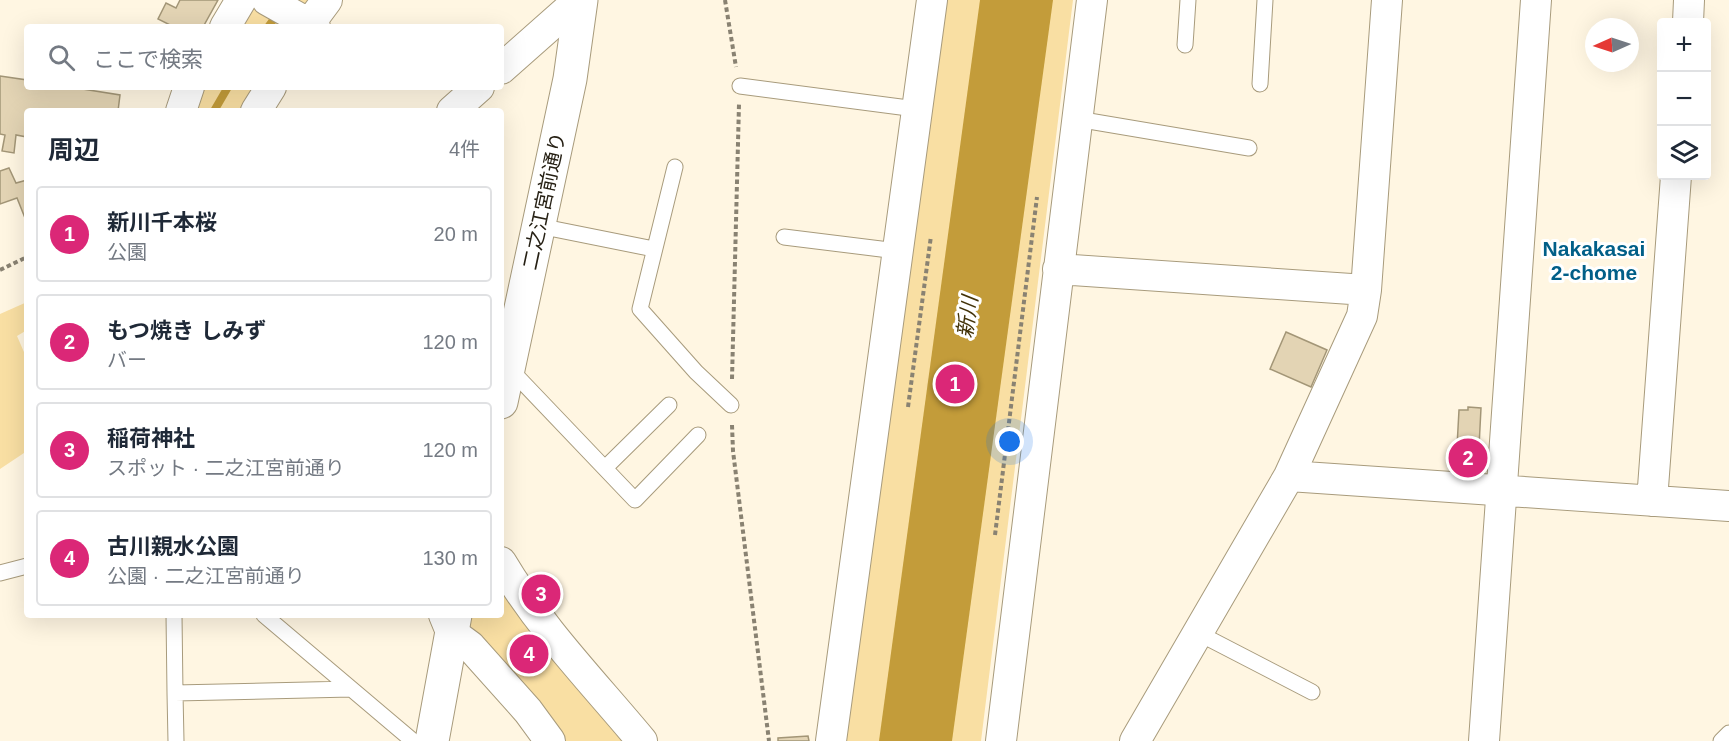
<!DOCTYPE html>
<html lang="ja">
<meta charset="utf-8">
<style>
body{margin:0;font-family:Helvetica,"Noto Sans JP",sans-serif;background:#f2f2f3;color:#1f2937}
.controls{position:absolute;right:18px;top:18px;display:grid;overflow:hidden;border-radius:6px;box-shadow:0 6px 24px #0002}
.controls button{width:54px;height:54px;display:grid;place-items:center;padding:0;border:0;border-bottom:2px solid #e0e1e3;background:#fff;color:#1f2937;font:30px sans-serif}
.compass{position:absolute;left:1585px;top:18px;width:54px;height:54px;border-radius:50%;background:#fff;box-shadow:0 6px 24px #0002;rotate:267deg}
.you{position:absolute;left:1010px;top:442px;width:21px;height:21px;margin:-15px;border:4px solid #fff;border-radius:50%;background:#1a73e8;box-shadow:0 0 0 9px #1a73e833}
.badge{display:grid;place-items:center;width:39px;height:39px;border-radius:50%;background:#db2777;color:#fff;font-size:20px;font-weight:700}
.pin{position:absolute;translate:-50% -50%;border:3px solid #fff;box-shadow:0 2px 6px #0006}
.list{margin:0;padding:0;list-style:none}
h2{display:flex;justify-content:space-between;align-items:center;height:78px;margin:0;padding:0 24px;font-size:26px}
h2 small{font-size:20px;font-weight:400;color:#747a83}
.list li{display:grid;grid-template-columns:39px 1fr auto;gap:18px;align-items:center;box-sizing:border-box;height:96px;margin:0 12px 12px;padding:0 12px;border:2px solid #e0e1e3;border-radius:6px}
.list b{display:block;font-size:22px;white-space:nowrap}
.list p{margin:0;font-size:20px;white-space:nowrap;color:#747a83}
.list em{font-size:20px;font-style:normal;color:#747a83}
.icon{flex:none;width:33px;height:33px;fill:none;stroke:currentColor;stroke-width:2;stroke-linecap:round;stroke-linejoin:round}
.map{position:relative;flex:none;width:1729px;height:741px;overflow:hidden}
.search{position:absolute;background:#fff;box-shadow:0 6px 24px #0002;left:24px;top:24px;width:480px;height:66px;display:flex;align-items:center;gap:15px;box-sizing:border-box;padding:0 21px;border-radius:6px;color:#747a83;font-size:22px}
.panel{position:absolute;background:#fff;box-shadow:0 6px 24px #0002;left:24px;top:108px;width:480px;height:510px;border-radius:6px}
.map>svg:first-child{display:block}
.green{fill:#f9dfa3}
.water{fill:#c39c3a}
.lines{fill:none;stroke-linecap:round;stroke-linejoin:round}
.stream{stroke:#c39c3a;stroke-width:8}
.building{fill:#e3d4b4;stroke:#a39677;stroke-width:1.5}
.lane-casing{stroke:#a89b7c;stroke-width:17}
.street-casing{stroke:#a89b7c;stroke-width:32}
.secondary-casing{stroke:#a89b7c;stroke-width:35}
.path{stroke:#898272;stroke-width:4;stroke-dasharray:4.5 3;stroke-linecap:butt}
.lane{stroke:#fff;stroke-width:15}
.street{stroke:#fff;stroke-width:30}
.secondary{stroke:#fff;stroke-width:33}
.labels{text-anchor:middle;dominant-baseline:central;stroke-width:6;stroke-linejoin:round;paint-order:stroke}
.street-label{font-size:20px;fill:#262014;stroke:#fff}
.neighbourhood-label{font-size:21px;font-weight:bold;fill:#015f88;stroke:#fff}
.water-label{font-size:21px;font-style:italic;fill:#433309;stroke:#fff}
</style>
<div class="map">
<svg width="1729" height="741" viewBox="0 0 1729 741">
<rect width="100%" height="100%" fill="#fff6e2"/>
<!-- green -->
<path class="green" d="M257,0h59l-23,27h-53z
M941,0h132l-92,741h-146z
M203,87h57l-15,24h-52z
M27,302v28l-10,6 10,23v92l-27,18v-155z
M501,577l132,164h-68l-23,-32 -81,-94h40z"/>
<!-- water -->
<path class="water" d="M980,0h73l-101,741h-73z"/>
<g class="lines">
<!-- stream -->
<path class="stream" d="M268,27l11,-15
M214,111l14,-24"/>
</g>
<!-- building -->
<path class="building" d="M180,0h38l-15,27h-29l-16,-8 8,-16 10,5z
M0,76l27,4v7h43l50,8 -2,16h-91v26l-11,-2 -2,18 -12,-2 3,-16 -5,-1z
M9,168l7,15 11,-3v43l-10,-25 -17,6v-33z
M1286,332l41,18 -16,37 -41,-18z
M1468,407l13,1 -3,58 -22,-1 3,-55h9z
M808,736l1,5h-31v-3z"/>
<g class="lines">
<!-- lane casing -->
<g class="lane-casing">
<path id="lane" d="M1185,45l3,-45
M1260,84l5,-84
M740,86l176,23
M1077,119l172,29
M675,167l-35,142 56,63 35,33
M539,226l115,23
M784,237l113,14
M509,368l126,132 63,-65
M605,468l64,-63
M0,573l27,-7
M174,615l1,78
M264,615l149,126
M1198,633l114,59
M176,741l-1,-48 176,-4
M1721,741l8,-8"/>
</g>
<!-- street casing -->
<g class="street-casing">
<path id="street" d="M267,0l48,27
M1688,22l1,-22
M225,27l16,-27
M307,27l20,-27
M501,69l78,-69
M181,111l8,-24
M256,111l15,-24
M452,111l27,-24
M1058,269l308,21
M1289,476l440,30
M1652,501l24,-325
M501,562c39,66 92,120 141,179
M444,615l7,17 19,14 58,65 22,30
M831,741l101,-741
M1001,741l91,-741
M1135,741l154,-265 73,-160 4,-26 21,-290
M1484,741l52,-741"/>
</g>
<!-- secondary casing -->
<g class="secondary-casing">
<path id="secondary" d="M501,402l69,-323 11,-79
M432,741l23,-126"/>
</g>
<!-- path -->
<path class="path" d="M725,0l11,67
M0,270l27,-13
M732,379l7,-275
M908,407l23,-171
M732,425l1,26 36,290
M995,535l42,-338"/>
<!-- lane -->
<use href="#lane" class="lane"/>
<!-- street -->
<use href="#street" class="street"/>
<!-- secondary -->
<use href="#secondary" class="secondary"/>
</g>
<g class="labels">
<!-- street labels -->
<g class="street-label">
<text transform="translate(544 201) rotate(-78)">二之江宮前通り</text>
</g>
<!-- neighbourhood labels -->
<g class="neighbourhood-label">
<text x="1594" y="248">Nakakasai<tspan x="1594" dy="24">2-chome</tspan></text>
</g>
<!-- water labels -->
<g class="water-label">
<text transform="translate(967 317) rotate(-82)">新川</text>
</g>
</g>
</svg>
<div class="controls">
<button>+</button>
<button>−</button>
<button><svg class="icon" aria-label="layers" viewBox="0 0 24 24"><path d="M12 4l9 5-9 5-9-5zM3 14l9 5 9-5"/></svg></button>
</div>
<svg class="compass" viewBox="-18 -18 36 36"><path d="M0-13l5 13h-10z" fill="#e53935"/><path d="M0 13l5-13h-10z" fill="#747a83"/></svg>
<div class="you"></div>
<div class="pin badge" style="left:955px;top:384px">1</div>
<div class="pin badge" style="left:1468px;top:458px">2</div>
<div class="pin badge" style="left:541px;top:594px">3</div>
<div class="pin badge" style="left:529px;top:654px">4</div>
<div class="search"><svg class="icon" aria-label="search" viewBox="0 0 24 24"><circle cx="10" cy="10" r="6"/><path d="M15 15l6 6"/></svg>ここで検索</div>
<section class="panel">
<h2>周辺<small>4件</small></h2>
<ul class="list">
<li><span class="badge">1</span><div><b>新川千本桜</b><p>公園</p></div><em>20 m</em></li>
<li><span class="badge">2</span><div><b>もつ焼き しみず</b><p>バー</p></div><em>120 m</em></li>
<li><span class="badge">3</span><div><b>稲荷神社</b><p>スポット · 二之江宮前通り</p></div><em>120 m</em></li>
<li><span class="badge">4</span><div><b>古川親水公園</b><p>公園 · 二之江宮前通り</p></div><em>130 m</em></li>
</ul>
</section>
</div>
